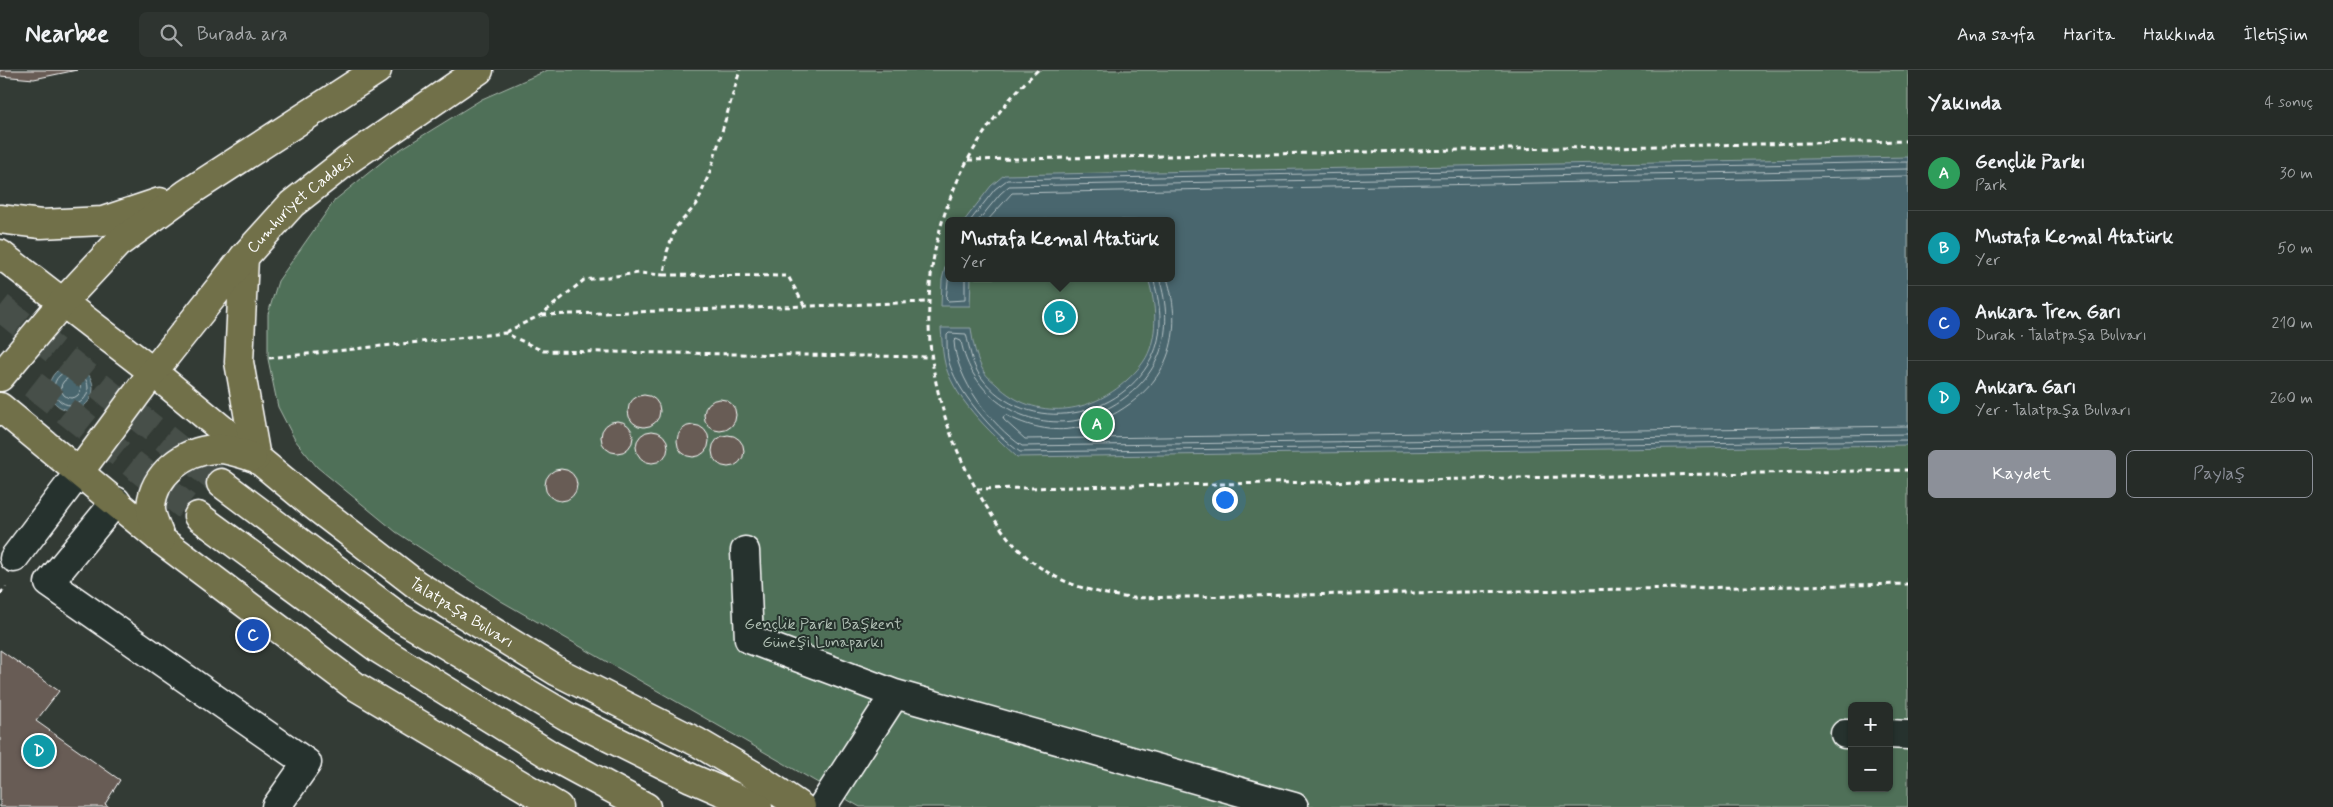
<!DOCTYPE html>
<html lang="tr">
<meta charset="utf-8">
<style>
body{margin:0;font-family:Mynerve,sans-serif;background:#2e3430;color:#f1f3f6}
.controls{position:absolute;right:15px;bottom:15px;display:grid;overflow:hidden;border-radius:8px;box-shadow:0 1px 4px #0004}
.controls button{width:45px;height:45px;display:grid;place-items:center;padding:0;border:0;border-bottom:1px solid #424845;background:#262c28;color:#f1f3f6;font:25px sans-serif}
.you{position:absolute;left:1224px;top:429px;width:18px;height:18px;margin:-12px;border:4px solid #fff;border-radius:50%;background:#1a73e8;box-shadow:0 0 0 8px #1a73e833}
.badge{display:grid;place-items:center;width:32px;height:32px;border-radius:50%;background:#8c9099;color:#fff;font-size:16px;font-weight:700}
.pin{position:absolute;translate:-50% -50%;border:2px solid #fff;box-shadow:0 1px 5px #0006}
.popup{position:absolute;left:945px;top:147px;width:230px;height:65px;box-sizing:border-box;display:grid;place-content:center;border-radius:8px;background:#262c28;filter:drop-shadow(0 1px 4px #0005);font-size:16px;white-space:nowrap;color:#a4a7a8}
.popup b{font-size:19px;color:#f1f3f6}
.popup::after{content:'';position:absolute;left:50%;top:100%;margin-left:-10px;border:10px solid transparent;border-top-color:#262c28}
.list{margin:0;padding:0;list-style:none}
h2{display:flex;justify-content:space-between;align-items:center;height:65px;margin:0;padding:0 20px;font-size:21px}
h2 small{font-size:16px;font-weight:400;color:#a4a7a8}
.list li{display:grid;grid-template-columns:32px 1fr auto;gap:15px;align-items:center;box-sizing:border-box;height:75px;padding:0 20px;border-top:1px solid #424845}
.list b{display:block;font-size:19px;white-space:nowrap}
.list p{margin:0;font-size:16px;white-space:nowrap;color:#a4a7a8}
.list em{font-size:16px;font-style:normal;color:#a4a7a8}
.actions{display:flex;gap:10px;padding:15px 20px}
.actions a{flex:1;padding:11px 0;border:1px solid #8c9099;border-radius:8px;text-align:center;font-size:18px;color:#8c9099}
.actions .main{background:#8c9099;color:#fff}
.icon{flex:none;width:28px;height:28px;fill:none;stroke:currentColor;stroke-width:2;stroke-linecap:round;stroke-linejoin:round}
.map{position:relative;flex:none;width:1908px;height:737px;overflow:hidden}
header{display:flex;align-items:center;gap:30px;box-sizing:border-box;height:70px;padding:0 25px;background:#262c28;border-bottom:1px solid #424845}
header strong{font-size:24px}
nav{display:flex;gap:28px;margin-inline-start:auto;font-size:18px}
.search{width:350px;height:45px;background:#2e3430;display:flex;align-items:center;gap:12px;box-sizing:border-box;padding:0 18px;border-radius:8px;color:#a4a7a8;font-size:19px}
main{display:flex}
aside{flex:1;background:#262c28}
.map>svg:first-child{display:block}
.green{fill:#507059;stroke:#a8b8ac;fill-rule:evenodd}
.water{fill:#48666e;stroke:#91a3a8}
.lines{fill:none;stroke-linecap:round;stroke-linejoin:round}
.shore{stroke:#b6c2c5;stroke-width:1}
.building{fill:#675b54;stroke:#fff}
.major-tunnel{stroke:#474f49;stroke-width:28;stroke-dasharray:28 14;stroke-linecap:butt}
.minor-casing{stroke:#fff;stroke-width:31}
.major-casing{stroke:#fff;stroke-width:31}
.path{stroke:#fff;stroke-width:3;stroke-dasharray:5 4;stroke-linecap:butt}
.minor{stroke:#26332d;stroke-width:28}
.major{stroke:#716f4a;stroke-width:28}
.labels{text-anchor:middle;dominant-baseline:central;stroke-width:4;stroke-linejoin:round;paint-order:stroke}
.street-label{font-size:16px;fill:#fff;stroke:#26332d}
.park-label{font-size:16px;fill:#b0bfb4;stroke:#26332d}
</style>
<header>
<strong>Nearbee</strong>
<div class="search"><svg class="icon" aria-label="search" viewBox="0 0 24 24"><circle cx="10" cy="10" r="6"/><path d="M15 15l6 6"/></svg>Burada ara</div>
<nav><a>Ana sayfa</a><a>Harita</a><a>Hakkında</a><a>İletişim</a></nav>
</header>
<main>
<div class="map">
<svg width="1908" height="737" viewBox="0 0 1908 737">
<rect width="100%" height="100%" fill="#333b35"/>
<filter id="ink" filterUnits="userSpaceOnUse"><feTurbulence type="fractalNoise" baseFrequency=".02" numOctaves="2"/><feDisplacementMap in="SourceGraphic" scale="10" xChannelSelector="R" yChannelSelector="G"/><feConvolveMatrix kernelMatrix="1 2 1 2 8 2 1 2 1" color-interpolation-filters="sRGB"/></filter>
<g filter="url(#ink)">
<!-- green -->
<path class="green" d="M548,0h1360v737h-1048l-359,-206 -105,-69 -79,-65 -22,-27 -17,-33 -10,-48v-45l10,-33 57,-81 53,-43 94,-58zM949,151h222v57h-222zM1852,636h37v82h-37z"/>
<!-- water -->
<path class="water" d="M1908,87v288l-891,12c-26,-24 -67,-62 -73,-98 -2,-10 -2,-21 -3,-31h30c2,16 5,30 13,44 3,5 9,9 13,13 38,37 94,29 130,-5 9,-8 19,-19 23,-31 8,-24 5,-47 -2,-71h23v-57l-104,-2 -103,2 27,-35 13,-11z
M949,181v27h22l-1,28h-29l1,-26z
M49 318a22 22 0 1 1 44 0a22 22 0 1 1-44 0Z"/>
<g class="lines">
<!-- shore -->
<path class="shore" d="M970,151l25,-32 12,-9 901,-18
M978,151l22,-27 9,-8 899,-17
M987,151l25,-28 896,-17
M949,203l-3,26 2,2 17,-1v-22
M1153,208c7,24 11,51 1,75 -29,67 -129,85 -173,24 -10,-13 -11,-29 -15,-43l-17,-1 -2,2c0,8 0,16 1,23 6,31 47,77 72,94l888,-12
M1159,208c17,53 2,100 -47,128 -11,6 -25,13 -39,15 -54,7 -102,-27 -112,-80l-5,-2 -2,2c2,38 37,84 68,105l886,-12
M1167,208c8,26 10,53 0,79 -13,36 -54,64 -91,71 -23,5 -50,-2 -70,-13l-3,2 1,3 21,19 883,-13
M54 318a17 17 0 1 1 34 0a17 17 0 1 1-34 0Z
M61 318a10 10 0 1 1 20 0a10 10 0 1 1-20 0Z"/>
</g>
<!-- building -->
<path class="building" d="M0,0h77l-43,9 -34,-3z
M628 341a16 16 0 1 1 32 0a16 16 0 1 1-32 0Z
M704 345a16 16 0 1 1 32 0a16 16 0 1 1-32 0Z
M601 367a16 16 0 1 1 32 0a16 16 0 1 1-32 0Z
M677 371a16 16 0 1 1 32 0a16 16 0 1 1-32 0Z
M636 377a16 16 0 1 1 32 0a16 16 0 1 1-32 0Z
M712 381a16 16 0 1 1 32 0a16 16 0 1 1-32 0Z
M545 415a16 16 0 1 1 32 0a16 16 0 1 1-32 0Z
M0,580l59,41 -23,30 84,59 -15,24 4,3h-109z"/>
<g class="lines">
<!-- major-tunnel -->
<path class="major-tunnel" d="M0,237l221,176
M0,288l198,158"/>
<!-- minor casing -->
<g class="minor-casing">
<path id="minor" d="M116,431l-67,82 258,180 -31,44
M745,481l4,88 146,55
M14,488l66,-87
M1845,664h7
M1889,664l19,1
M822,737l73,-113 399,113"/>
</g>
<!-- major casing -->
<g class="major-casing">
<g id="major">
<path d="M0,149l41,5 62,-3 57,-19"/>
<path id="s1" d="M0,184l153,118 159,132 105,81 141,87 139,70 58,34 46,31"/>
<path d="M244,187l-5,105 17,96"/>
<path d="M0,307l62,-74 55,-59 69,-50 191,-124"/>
<path d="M0,337l161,133 194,146 203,121"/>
<path id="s2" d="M80,401l73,-99 91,-115 48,-53 56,-44 131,-90"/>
<path d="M221,413l178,134 169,100 123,61 67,29"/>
<path d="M198,446l181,133 171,106 96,52"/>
<path d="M161,470c-3,-10 -11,-24 -10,-34 3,-32 33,-55 64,-57 13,-1 25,4 37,8"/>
</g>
</g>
<!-- path -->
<path class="path" d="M1038,0c-118,110 -141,270 -66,411 39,74 74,106 159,117l777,-14
M968,90l940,-19
M664,205l124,1 16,29
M542,245l386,-13
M506,262l35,-17 43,-35 55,-7 25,2 3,-23 9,-25 21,-23 14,-35 29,-99
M269,288l236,-25 38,18 387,6
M977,419l931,-19
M0,524l6,-7"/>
<!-- minor -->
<use href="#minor" class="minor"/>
<!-- major -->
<use href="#major" class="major"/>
</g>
</g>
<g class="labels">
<!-- street labels -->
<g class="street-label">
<text stroke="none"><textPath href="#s2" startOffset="348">Cumhuriyet Caddesi</textPath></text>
<text stroke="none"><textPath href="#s1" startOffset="585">Talatpaşa Bulvarı</textPath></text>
</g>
<!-- park labels -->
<g class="park-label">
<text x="823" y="554">Gençlik Parkı Başkent<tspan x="823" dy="18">Güneşi Lunaparkı</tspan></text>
</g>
</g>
</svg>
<div class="controls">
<button>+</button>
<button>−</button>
</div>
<div class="you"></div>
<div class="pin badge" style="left:1097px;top:354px;background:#2e9e5b">A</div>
<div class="pin badge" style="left:1060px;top:247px;background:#0f9aa8">B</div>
<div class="popup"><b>Mustafa Kemal Atatürk</b>Yer</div>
<div class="pin badge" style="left:253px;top:565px;background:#1a4fb4">C</div>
<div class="pin badge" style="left:39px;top:681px;background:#0f9aa8">D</div>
</div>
<aside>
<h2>Yakında<small>4 sonuç</small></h2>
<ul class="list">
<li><span class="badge" style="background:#2e9e5b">A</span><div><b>Gençlik Parkı</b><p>Park</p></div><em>30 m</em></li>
<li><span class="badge" style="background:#0f9aa8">B</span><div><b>Mustafa Kemal Atatürk</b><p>Yer</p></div><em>50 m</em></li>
<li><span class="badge" style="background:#1a4fb4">C</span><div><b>Ankara Tren Garı</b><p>Durak · Talatpaşa Bulvarı</p></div><em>210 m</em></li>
<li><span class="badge" style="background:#0f9aa8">D</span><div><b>Ankara Garı</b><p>Yer · Talatpaşa Bulvarı</p></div><em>260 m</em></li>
</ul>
<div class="actions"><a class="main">Kaydet</a><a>Paylaş</a></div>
</aside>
</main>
